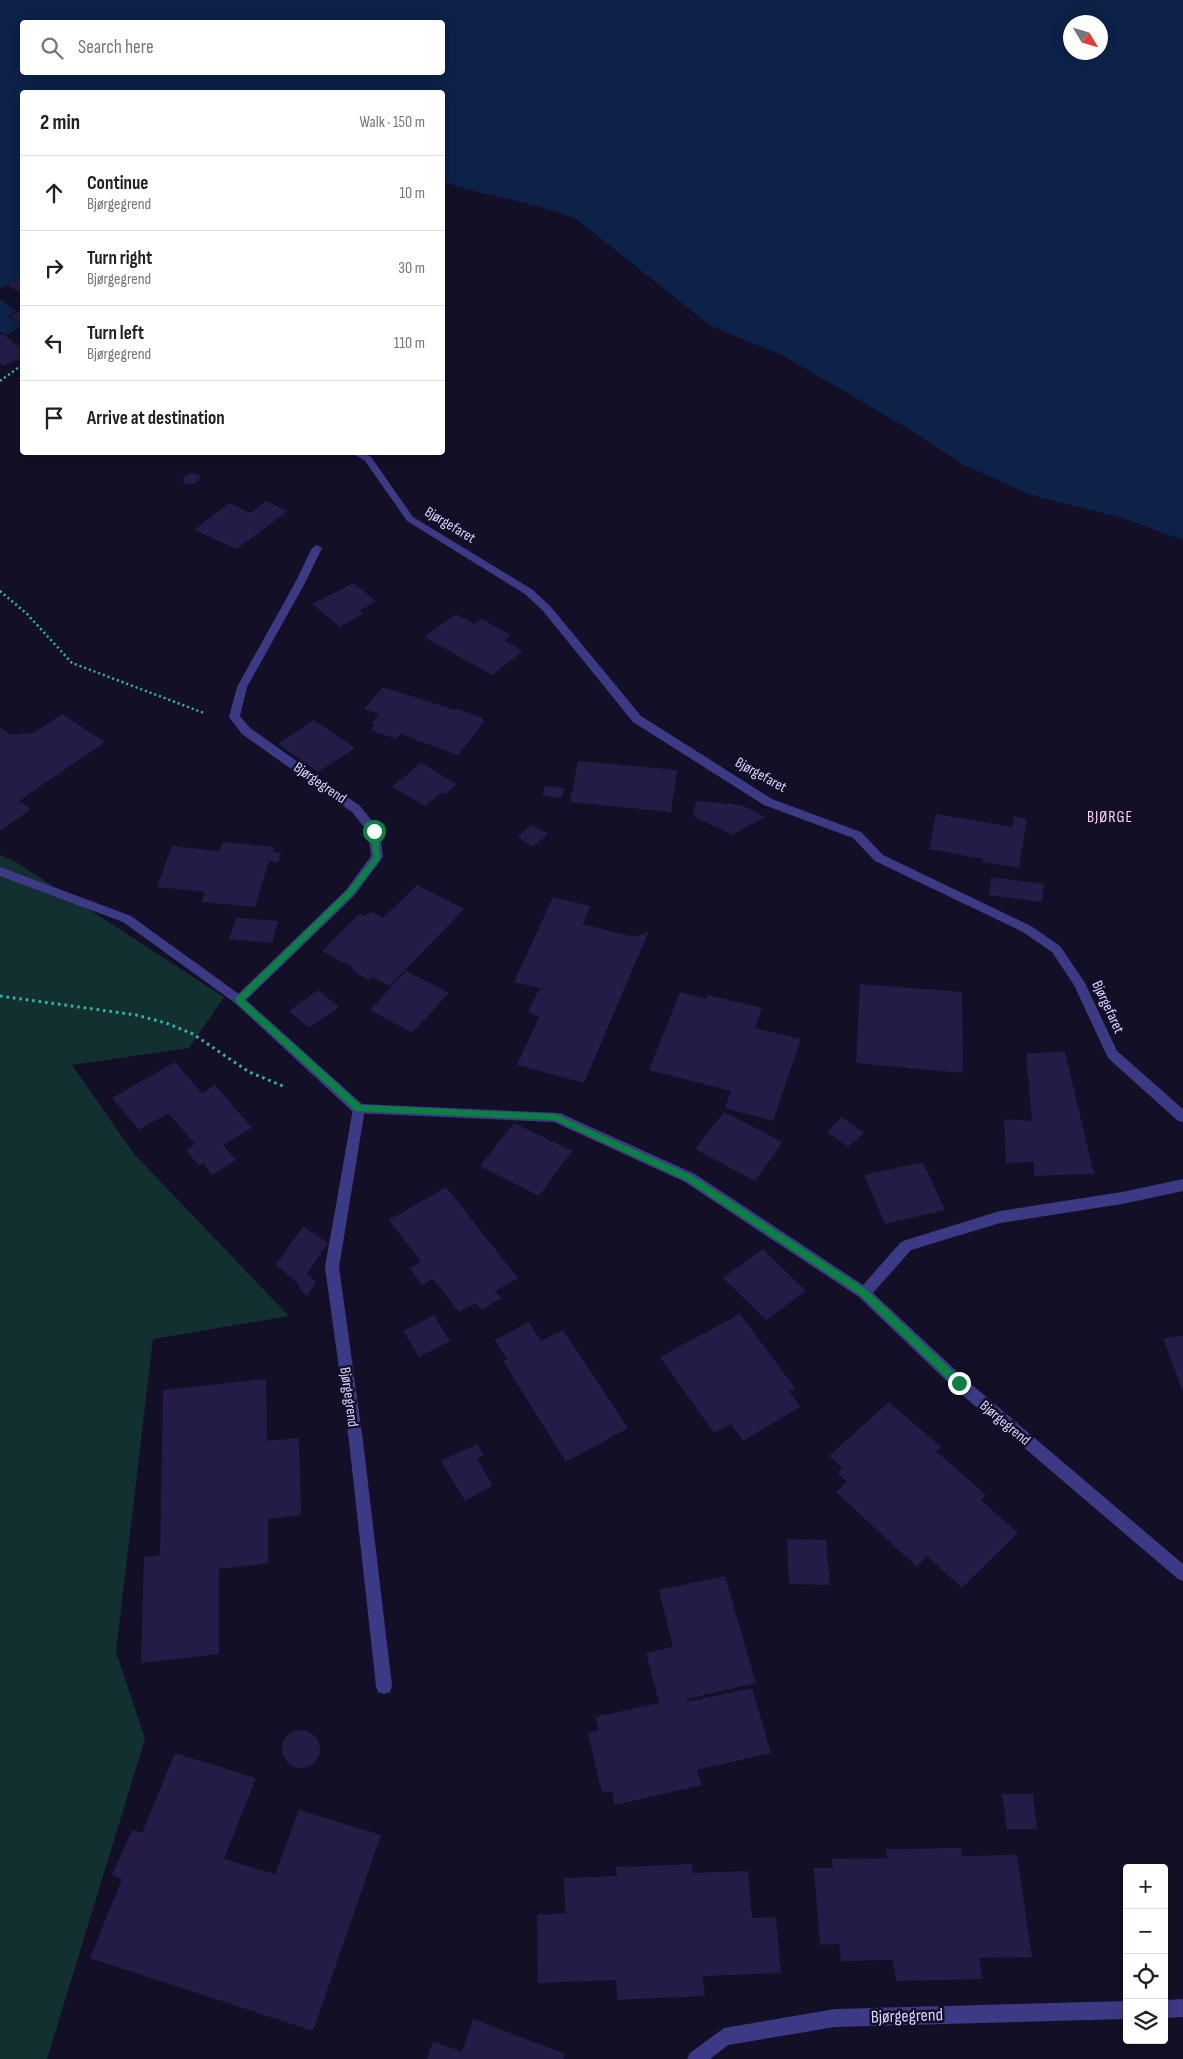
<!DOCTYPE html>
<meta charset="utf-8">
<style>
body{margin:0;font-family:"Sofia Sans Condensed",sans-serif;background:#f6f6f6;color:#222}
.controls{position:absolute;right:15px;bottom:15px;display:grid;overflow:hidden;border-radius:5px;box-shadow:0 2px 12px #0003}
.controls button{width:45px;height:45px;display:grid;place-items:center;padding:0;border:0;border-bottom:1px solid #e0e0e0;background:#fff;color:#222;font:25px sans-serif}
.compass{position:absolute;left:1063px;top:15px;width:45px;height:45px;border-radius:50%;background:#fff;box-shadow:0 2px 12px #0003;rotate:128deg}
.stop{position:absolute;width:15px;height:15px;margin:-11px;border:4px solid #0b8043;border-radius:50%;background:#fff}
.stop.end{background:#0b8043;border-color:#fff;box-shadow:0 1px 5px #0008}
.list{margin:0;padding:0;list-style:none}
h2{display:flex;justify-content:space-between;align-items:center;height:65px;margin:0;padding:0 20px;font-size:21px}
h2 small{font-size:16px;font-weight:400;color:#767676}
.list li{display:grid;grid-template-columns:32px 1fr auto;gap:15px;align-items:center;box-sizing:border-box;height:75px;padding:0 20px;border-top:1px solid #e0e0e0}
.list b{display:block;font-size:19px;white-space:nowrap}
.list p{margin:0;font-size:16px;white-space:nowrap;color:#767676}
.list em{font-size:16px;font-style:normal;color:#767676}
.icon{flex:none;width:28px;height:28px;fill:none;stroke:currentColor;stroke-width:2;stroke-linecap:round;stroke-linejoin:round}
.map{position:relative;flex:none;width:1183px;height:2059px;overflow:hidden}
.search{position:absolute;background:#fff;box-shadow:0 2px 12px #0003;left:20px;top:20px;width:425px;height:55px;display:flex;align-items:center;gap:12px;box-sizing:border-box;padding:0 18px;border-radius:5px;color:#767676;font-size:19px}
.panel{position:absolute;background:#fff;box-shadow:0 2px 12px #0003;left:20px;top:90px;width:425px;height:365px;border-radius:5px}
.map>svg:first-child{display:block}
.green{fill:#12302f}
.water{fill:#0c2248;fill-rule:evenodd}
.building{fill:#241b47}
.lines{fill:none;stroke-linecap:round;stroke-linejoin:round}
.path-far1{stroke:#2fb8b0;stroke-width:2.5;stroke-dasharray:2 3;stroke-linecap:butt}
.path{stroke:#2fb8b0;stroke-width:3;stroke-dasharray:2.5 4;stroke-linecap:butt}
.service{fill:#3d3a85;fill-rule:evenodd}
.minor{fill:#3d3a85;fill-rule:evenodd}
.route{fill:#0b8043}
.labels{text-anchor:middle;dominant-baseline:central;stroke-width:5;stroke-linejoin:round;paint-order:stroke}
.street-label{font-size:15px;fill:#d9d4ff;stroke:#130f26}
.neighbourhood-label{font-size:16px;letter-spacing:1px;fill:#ffd6f0;stroke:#130f26}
.near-street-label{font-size:18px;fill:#d9d4ff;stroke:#130f26}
</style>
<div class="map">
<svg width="1183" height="2059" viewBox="0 0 1183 2059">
<rect width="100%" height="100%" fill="#130f26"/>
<!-- green -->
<path class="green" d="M0,855l16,7 208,135 -35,51 -117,17 62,89 155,162 -136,23 -37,313 29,87 -98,320h-47z"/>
<!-- water -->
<path class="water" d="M0,0h1183v540l-61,-22 -91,-23 -67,-30 -57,-37 -125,-73 -71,-29 -136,-108c-43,-16 -89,-22 -132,-36l-1,-90h-420v186l-22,10zM22,22h420v50h-420zM1070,22h30v30h-30z
M0,299l17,12 -10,5 15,10 -16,9 -6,-4z"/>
<!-- building -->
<path class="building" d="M22,277v17l-15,-9z
M22,310v16l-12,-10z
M3,334l19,15v9l-18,8 -4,-3v-28z
M192,473l7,2 1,5 -5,4h-9l-4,-4 3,-4z
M266,501l22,10 -51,38 -43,-19 35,-27 22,10z
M353,583l23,18 -17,10 4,3 -23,13 -28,-23z
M456,614l18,10 8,-5 29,16 -7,5 19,11 -31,24 -68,-38z
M383,687l72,23 1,-2 27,10 -1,2 3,1 -27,34 -58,-21 -4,5 -25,-9 4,-5 -4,-1 8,-10 -15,-5z
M62,714l43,28 -86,59 12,8 -31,22v-103l11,7 22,-2z
M314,720l41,28 -37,24 -40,-28z
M578,761l99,9 -6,42 -101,-10z
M421,763l36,21 -11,10 -4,-2 -17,14 -33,-19z
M545,786l20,2 -3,10 -20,-2z
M696,801l46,4 23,12 -33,18 -39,-19z
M936,814l77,13 1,-11 13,3 -8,49 -37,-6 1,-3 -54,-10z
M532,825l16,9 -15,13 -16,-10z
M222,842l52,5 -1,5 8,1 -3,9 -9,-1 -14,46 -53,-5 3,-10 -48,-5 15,-41 47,5z
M991,877l53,7 -2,18 -53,-7z
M417,885l47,24 -74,77 -18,-9 -3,3 -17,-10 2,-2 -32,-17 37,-37 5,2 7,-4 12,6z
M553,897l37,9 -7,18 51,13 15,-6 -65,152 -67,-18 22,-48 -11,-5 11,-23 8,1 -33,-8z
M236,918l42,3 -6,22 -43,-4z
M406,971l43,22 -37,40 -42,-23z
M860,984l102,8 1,81 -107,-10z
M318,990l21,17 -30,21 -20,-17z
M680,992l26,7 2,-4 54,13 -7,20 46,11 -28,82 -48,-13 6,-17 -82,-21z
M1065,1052l29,122 -60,2v-14l-28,1 -2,-44 28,2 -6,-68z
M175,1062l27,31 13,-8 37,43 -29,17 13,15 -24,15 -9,-12 -4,3 -13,-16 9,-6 -27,-31 -29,17 -27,-32z
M724,1112l59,30 -28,39 -60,-32z
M842,1117l22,16 -16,14 -21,-15z
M514,1123l58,28 -33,45 -59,-30z
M923,1162l22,48 -60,14 -21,-49z
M446,1187l72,91 -23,13 6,7 -19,12 -6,-7 -17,9 -26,-33 -11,6 -12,-17 11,-6 -32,-42z
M303,1226l25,17 -21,31 9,8 -9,14 -9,-8 2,-3 -24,-20z
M763,1249l43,42 -40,29 -43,-42z
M740,1314l55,74 -6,3 11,16 -57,34 -12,-17 -17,9 -54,-76z
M434,1315l16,26 -31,16 -16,-26z
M529,1322l12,19 22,-11 65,98 -62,34 -63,-101 4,-2 -12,-19z
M1183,1336v56l-20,-54z
M266,1379l1,62 32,-3 2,77 -33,4v44l-49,6v85l-78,9 3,-106 16,-2 3,-165z
M889,1402l52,45 -5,4 50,44 -5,5 37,33 -56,55 -35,-32 -10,11 -81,-75 11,-10 -9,-9 4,-5 -13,-12z
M477,1444l7,11 -7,3 16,28 -28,15 -24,-40z
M787,1539l39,1 4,45 -41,-1z
M725,1576l31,107 -69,16v3l65,-14 19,65 -74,17 5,15 -87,20 -3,-14 -10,2 -14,-60 11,-3 -4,-13 64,-14 -13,-50 27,-6 -14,-57z
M282 1749a19 19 0 1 1 38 0a19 19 0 1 1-38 0Z
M175,1753l81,25 -32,81 51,15 24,-64 82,25 -68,196 -223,-73 32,-79 -10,-4 20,-45 10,3z
M1002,1794h31l4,35h-30z
M961,1848l1,8 55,-1 15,102 -53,1 4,21 -87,2 -3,-21 -52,1 -2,-17 -19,1 -6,-77h19l-1,-9 55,-1 -1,-9z
M692,1864v9l56,-2 4,47 24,-1 5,56 -78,3 2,20 -88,4 -1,-20 -78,3 -1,-68 28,-2 -1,-35 53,-2 -1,-9z
M473,2019l92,35 -2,5h-136l6,-18 29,11z"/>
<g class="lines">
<!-- path-far1 -->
<path class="path-far1" d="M0,381l22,-16
M0,591l27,23 45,49 132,50"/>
<!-- path -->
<path class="path" d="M0,996l136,19 30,8 27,11 56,38 34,14"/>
<!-- service -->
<path class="service" d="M317,545l5,3 -17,35 -58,104 -7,29 10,12 110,78 20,25 3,26 -29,39 -111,107 -4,2 -6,-5 2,-3 111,-107 25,-34 -3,-24 -16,-20 -110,-78 -13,-17 8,-30 58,-104 17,-35z
M359,1104l5,1 1,4 -26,158 24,174 29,245 -2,6 -6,2 -6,-2 -2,-6 -27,-245 -24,-174 28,-158 1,-4z"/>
<!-- minor -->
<path class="minor" d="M351,452h12l8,5 42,60 120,73 18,17 90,109 131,83 89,33 22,23 148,71 29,20 25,37 32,68 66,58v13l-5,-1 -70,-63 -34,-73 -22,-33 -29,-20 -148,-71 -22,-23 -89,-33 -131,-83 -90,-111 -18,-17 -118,-73 -42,-60z
M0,867l131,49 112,81 119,107 198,9 135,61 168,111 38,-43 5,-2 94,-29 122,-19 61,-13v12l-61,13 -122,19 -89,27 -38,43 91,85 219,186v17l-5,-2 -224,-191 -95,-91 -174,-115 -131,-60 -200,-9 -119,-110 -112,-81 -123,-46z
M1183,1999v18l-19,1v-18z
M1127,2001v18l-292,8 -107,18 -18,14h-23l3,-6 34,-25 111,-19z"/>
</g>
<!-- route -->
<path class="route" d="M374,828l4,3 2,28 -28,36 -108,105 117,105 194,9 138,62 174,114 95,90v6h-7l-95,-91 -173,-114 -133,-61 -198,-9 -120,-109v-4l111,-107 27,-34 -4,-26z"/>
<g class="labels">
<!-- street labels -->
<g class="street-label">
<text transform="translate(450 525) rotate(31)">Bjørgefaret</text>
<text transform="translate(761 775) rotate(29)">Bjørgefaret</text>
<text transform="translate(320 783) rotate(35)">Bjørgegrend</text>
<text transform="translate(1108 1007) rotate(65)">Bjørgefaret</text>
<text transform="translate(349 1397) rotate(82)">Bjørgegrend</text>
<text transform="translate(1005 1423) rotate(40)">Bjørgegrend</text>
</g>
<!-- neighbourhood labels -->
<g class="neighbourhood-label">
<text x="1110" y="817">BJØRGE</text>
</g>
<!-- near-street labels -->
<g class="near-street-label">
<text transform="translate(907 2016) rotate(-2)">Bjørgegrend</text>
</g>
</g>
</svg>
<div class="controls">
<button>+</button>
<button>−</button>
<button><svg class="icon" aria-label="locate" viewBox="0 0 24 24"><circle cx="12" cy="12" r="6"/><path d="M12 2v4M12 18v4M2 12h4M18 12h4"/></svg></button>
<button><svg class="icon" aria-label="layers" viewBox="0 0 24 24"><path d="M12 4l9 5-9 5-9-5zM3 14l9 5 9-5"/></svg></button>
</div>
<svg class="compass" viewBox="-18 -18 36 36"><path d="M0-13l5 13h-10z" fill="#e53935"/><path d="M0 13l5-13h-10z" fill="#767676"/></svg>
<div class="stop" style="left:374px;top:831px"></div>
<div class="stop end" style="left:959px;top:1383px"></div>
<div class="search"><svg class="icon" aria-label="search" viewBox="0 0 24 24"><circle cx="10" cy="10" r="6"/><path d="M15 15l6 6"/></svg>Search here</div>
<section class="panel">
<h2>2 min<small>Walk · 150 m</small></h2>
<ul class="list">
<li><svg class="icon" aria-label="ahead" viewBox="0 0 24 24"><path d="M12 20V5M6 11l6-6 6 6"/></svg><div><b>Continue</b><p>Bjørgegrend</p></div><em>10 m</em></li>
<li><svg class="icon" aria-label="right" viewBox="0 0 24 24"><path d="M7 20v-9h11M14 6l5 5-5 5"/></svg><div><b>Turn right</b><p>Bjørgegrend</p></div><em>30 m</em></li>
<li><svg class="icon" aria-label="left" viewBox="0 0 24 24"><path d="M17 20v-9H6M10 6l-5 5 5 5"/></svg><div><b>Turn left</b><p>Bjørgegrend</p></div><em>110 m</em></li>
<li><svg class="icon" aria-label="arrive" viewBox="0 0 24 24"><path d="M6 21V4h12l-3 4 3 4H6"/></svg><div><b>Arrive at destination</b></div></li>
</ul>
</section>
</div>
